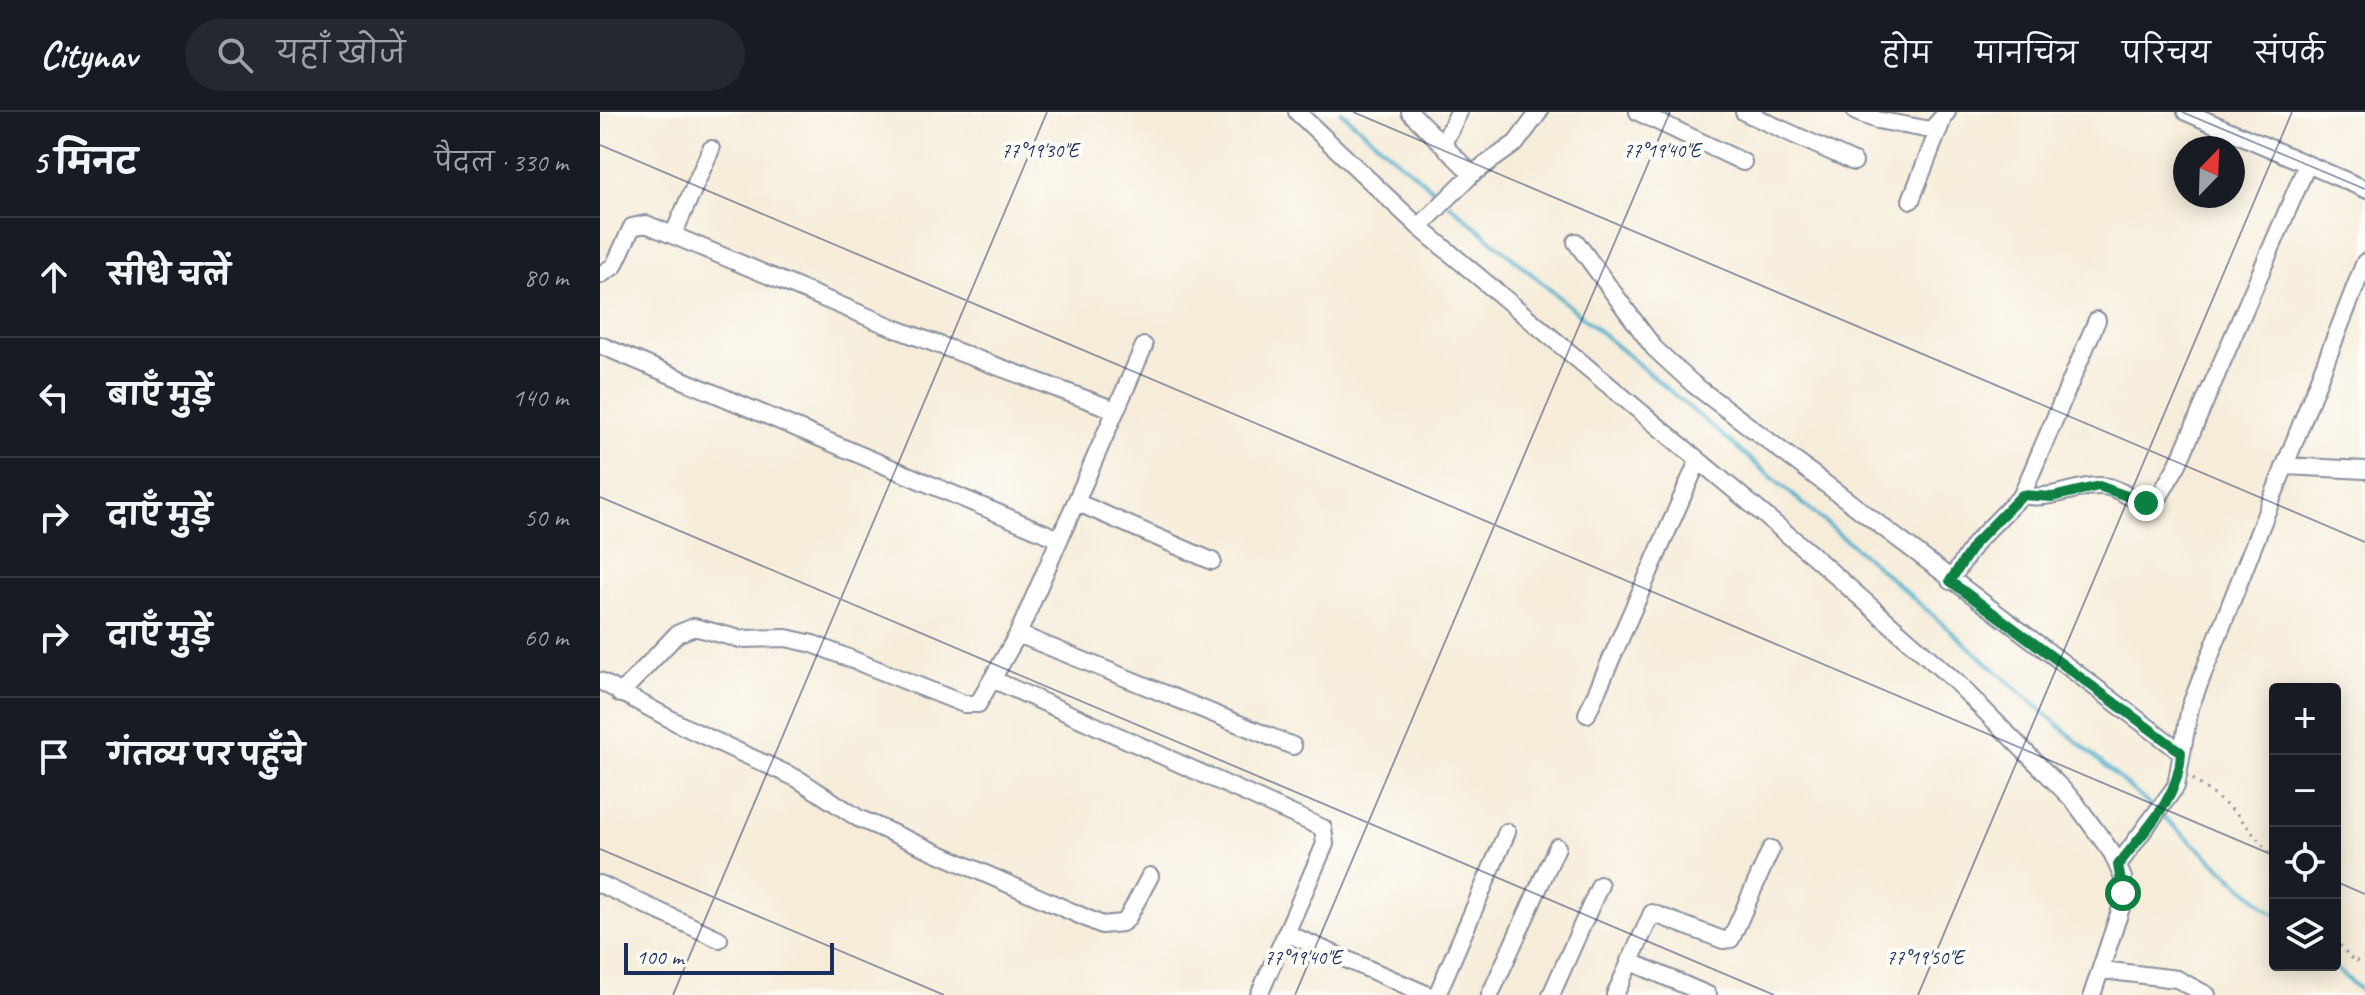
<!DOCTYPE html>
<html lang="hi">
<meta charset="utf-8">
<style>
body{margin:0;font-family:Caveat,"Playpen Sans Deva",sans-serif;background:#242831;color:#f1f3f6}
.controls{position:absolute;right:24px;bottom:24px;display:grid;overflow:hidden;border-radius:8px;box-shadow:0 4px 20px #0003}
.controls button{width:72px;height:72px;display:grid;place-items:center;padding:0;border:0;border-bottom:2px solid #363941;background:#171b24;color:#f1f3f6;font:40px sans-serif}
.compass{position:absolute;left:1573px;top:24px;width:72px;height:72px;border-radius:50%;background:#171b24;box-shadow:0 4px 20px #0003;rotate:23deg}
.scale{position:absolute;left:24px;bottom:20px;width:210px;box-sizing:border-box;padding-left:8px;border:4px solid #1b2f5e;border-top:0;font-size:22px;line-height:28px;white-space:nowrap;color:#1b2f5e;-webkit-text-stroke:6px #fdfcf7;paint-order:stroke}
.stop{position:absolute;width:24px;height:24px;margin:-18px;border:6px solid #0b8043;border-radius:50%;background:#fff}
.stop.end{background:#0b8043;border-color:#fff;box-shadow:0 2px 8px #0008}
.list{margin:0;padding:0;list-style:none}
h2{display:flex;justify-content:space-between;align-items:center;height:104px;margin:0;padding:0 32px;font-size:34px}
h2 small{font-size:26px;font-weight:400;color:#9ea1a6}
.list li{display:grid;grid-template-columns:52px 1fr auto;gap:24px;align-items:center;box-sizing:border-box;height:120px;padding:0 32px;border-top:2px solid #363941}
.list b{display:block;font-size:30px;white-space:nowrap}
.list em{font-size:26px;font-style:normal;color:#9ea1a6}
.icon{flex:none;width:44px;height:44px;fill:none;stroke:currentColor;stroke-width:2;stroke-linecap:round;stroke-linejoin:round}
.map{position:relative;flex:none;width:1765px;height:883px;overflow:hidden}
header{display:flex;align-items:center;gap:48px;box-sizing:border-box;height:112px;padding:0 40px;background:#171b24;border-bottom:2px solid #363941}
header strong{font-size:38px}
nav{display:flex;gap:44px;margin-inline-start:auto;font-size:28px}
.search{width:560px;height:72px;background:#242831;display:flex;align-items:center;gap:20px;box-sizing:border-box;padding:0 28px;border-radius:44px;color:#9ea1a6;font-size:30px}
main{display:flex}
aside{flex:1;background:#171b24}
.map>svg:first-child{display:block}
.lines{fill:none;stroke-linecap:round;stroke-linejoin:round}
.stream{stroke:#4baeca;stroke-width:4}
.minor-casing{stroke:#888e9c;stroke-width:20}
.path{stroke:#888e9c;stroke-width:3;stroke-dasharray:2 6;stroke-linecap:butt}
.minor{stroke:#fff;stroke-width:16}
.route{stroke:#0b8043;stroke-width:10}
.ticks{fill:none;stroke:#1b2f5e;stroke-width:2;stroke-opacity:0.45}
.ticks-label{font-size:20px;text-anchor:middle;fill:#1b2f5e;stroke:#fdfcf7;stroke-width:8;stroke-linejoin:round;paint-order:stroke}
</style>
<header>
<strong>Citynav</strong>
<div class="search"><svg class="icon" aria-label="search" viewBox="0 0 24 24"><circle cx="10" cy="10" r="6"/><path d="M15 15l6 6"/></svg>यहाँ खोजें</div>
<nav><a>होम</a><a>मानचित्र</a><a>परिचय</a><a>संपर्क</a></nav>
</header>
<main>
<aside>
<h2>5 मिनट<small>पैदल · 330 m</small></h2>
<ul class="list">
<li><svg class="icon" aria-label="ahead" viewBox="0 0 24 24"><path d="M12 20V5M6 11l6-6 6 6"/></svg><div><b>सीधे चलें</b></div><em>80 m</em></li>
<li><svg class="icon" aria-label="left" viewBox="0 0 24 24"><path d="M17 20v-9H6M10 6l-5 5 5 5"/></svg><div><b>बाएँ मुड़ें</b></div><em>140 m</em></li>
<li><svg class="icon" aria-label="right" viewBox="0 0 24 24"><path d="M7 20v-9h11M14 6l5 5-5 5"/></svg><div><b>दाएँ मुड़ें</b></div><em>50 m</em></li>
<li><svg class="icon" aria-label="right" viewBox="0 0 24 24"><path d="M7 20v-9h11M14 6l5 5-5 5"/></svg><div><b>दाएँ मुड़ें</b></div><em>60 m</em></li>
<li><svg class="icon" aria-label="arrive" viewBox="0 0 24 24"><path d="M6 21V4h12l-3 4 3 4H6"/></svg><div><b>गंतव्य पर पहुँचे</b></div></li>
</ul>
</aside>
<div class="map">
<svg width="1765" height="883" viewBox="0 0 1765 883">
<rect width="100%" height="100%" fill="#fdfcf7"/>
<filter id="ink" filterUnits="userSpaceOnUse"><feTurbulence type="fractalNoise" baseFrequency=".0125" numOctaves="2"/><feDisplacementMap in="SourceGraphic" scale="16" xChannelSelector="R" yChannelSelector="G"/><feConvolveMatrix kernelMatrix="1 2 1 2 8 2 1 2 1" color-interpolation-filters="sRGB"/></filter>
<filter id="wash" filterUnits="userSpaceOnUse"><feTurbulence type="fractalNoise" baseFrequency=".006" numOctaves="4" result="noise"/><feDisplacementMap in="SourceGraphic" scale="32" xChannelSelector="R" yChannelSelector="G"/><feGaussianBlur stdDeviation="1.8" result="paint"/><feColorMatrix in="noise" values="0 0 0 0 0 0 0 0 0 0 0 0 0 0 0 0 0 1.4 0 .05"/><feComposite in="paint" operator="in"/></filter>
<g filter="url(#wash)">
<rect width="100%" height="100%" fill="#f6ecd9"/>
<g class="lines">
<!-- stream -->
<path class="stream" d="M741,0l102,86
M849,92l423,358 281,246
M1560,702l115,101
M1732,853l33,29"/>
</g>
</g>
<g filter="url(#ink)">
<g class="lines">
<!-- minor casing -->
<g class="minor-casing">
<path id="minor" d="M697,0l122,115 392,327 144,127 119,120 38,52 11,25 -1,27 -30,90
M810,0l62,62
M1038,0l105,50
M1144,0l110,50
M1256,0l21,8 54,10 16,-18
M1586,0l179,77
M843,32l16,-32
M1311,88l31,-79
M819,115l53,-53 44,-31 23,-31
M73,123l38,-86
M976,130l78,106 39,36 488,368
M0,163l14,-9 18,-39 14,-3 253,106 216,80
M0,233l459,194
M1685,354l80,4
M1422,383c32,7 59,-14 87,-8 15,4 32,20 47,15l22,-38 129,-299
M476,390l136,59
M1350,469l26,-39 46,-47 75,-175
M418,522l275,112
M394,568l329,148 2,16 -66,151
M0,569l85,46 113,52 60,39 244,107 20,-2 5,-4 23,-43
M20,582l57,-60 17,-7 46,12 46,-1 27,6 151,60h14l40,-70 126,-288
M987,602l111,-253
M1518,753l58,-79 14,-79 175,-445
M0,772l119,55
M686,821l142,62
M1029,849l79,34
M1502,858l75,9 30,16
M837,883l70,-163
M890,883l67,-148
M951,883l49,-110
M1015,883l37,-82 71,27 8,-1 40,-90"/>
</g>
<!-- path -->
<path class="path" d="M1593,667l43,34 39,47
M1735,827l19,23 11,-4"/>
<!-- minor -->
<use href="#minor" class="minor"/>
</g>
</g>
<g class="lines" filter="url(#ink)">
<!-- route -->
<path class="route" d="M1523,781l-5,-28c27,-35 62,-67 63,-113l-231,-171 26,-39 46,-47 30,2 47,-11 47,17"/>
</g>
<!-- ticks -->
<path class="ticks" d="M753,0l1012,430M1582,0l183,77M0,33l1675,711M0,385l1174,498M0,737l344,146M1735,769l30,13M73,883l374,-883M695,883l375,-883M1318,883l374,-883"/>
<g class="ticks-label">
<text x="440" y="45">77°19'30"E</text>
<text x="1062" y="45">77°19'40"E</text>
<text x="703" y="852">77°19'40"E</text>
<text x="1325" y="852">77°19'50"E</text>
</g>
</svg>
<div class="controls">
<button>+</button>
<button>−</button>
<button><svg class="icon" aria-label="locate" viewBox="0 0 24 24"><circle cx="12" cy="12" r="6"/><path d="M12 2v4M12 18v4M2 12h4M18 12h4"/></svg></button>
<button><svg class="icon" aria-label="layers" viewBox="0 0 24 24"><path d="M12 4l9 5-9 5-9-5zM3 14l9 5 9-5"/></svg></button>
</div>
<svg class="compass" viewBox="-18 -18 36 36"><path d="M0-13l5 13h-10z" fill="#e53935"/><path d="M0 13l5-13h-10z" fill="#9ea1a6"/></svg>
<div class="scale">100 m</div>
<div class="stop" style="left:1523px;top:781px"></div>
<div class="stop end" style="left:1546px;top:391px"></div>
</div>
</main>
